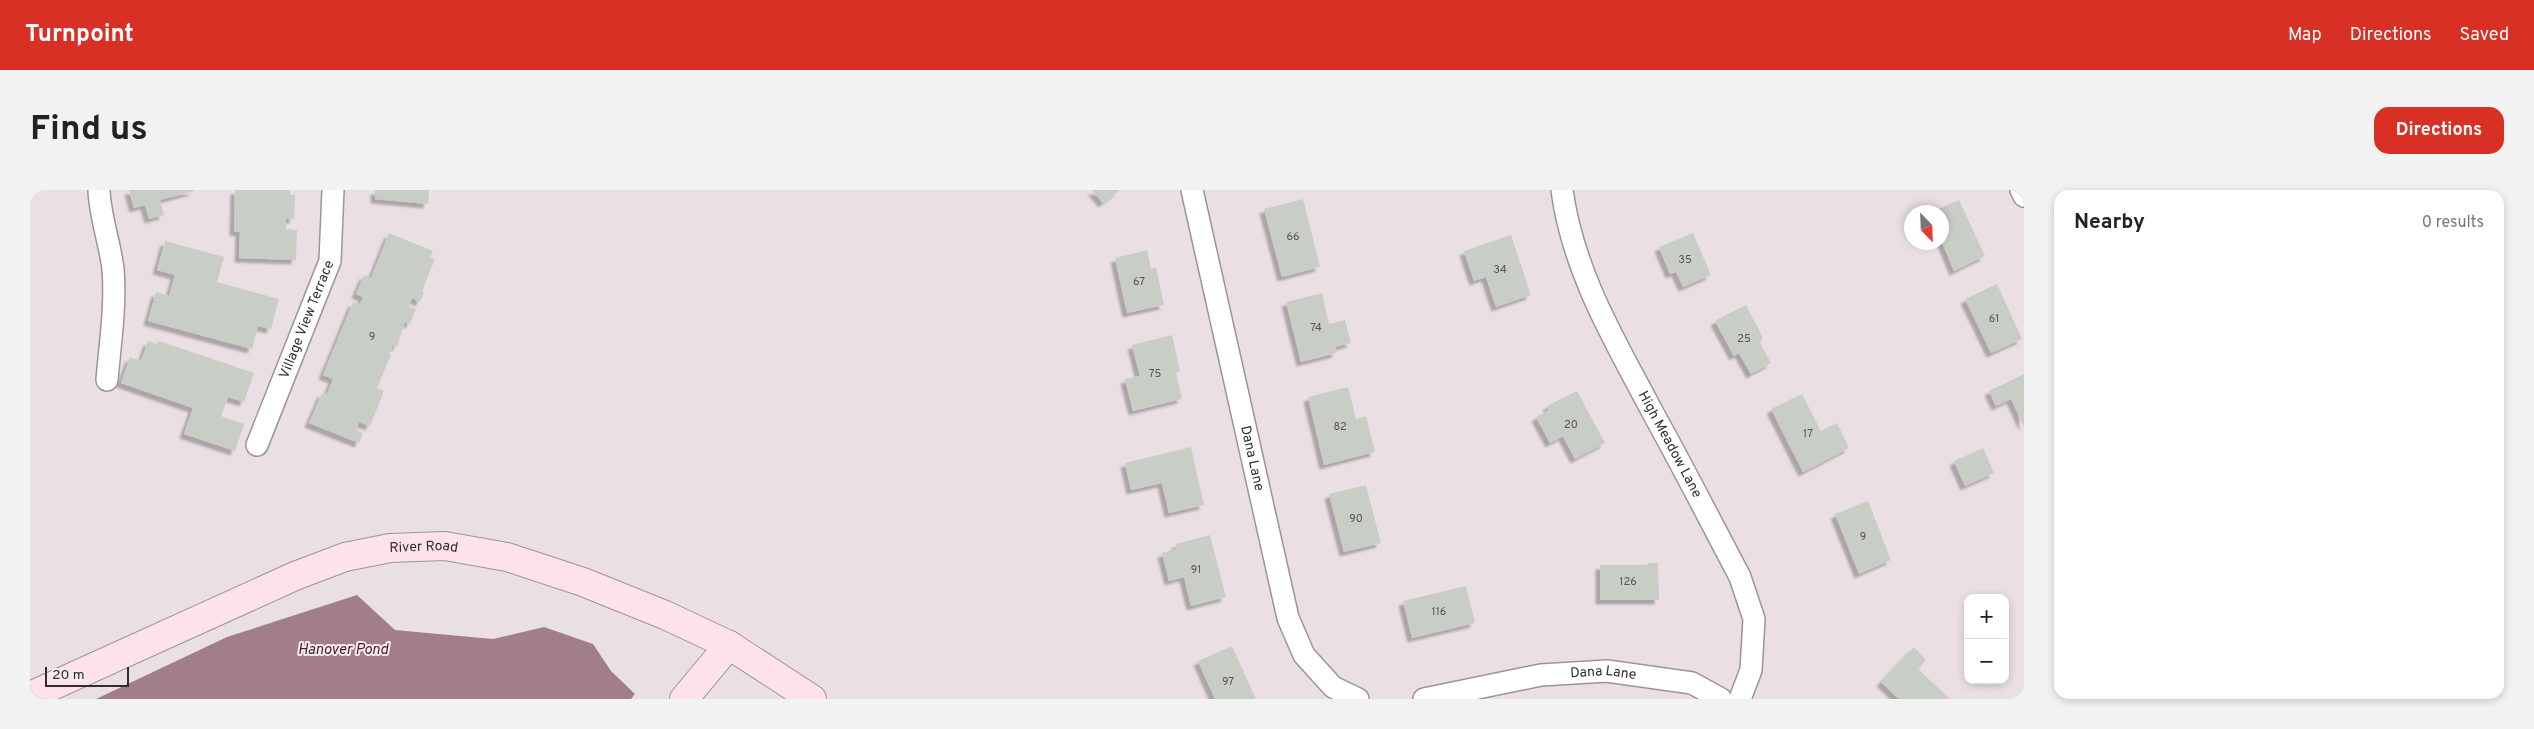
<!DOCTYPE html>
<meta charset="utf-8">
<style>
body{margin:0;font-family:Overpass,sans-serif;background:#f2f2f2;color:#222}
.controls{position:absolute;right:15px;bottom:15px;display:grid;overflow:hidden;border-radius:10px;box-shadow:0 2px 8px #0003}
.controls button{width:45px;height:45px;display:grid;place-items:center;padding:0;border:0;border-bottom:1px solid #e0e0e0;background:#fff;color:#222;font:25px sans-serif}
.compass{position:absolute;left:1874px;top:15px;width:45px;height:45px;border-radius:50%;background:#fff;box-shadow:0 2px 8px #0003;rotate:157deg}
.scale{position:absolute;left:15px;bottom:12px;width:84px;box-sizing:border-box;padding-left:5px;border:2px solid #302d2e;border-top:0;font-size:14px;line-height:18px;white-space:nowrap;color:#302d2e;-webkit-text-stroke:4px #f7edf0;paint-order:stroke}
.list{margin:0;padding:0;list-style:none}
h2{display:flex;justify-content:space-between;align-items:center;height:65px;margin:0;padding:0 20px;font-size:21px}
h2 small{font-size:16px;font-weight:400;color:#767676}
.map{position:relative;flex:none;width:1994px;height:509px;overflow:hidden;border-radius:15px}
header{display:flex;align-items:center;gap:30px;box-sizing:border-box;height:70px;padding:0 25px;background:#d93025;color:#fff}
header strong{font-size:24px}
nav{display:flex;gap:28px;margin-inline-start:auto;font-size:18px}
.intro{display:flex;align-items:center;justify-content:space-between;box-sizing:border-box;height:120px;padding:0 30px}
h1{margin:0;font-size:35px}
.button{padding:12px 22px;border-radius:15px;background:#d93025;color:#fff;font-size:18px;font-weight:700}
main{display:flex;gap:30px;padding:0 30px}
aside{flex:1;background:#fff;border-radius:15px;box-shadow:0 2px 8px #0003}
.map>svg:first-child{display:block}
.water{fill:#a27e8a}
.building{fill:#c8cdc6;filter:url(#shadow)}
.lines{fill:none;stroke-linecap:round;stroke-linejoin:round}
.street-casing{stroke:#9c9496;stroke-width:24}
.secondary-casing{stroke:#9c9496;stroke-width:30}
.street{stroke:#fff;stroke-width:21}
.secondary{stroke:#fde1eb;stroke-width:28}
.labels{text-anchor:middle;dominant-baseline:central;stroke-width:4;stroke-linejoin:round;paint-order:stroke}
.number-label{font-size:11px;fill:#565554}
.street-label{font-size:14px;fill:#302d2e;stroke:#f7edf0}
.water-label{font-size:15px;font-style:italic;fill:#49182c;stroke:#f7edf0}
</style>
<header>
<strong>Turnpoint</strong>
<nav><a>Map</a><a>Directions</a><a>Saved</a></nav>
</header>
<div class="intro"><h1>Find us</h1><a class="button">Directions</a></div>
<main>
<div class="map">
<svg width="1994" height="509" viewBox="0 0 1994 509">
<defs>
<filter id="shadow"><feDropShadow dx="-4.5" dy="4.5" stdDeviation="1" flood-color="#0004"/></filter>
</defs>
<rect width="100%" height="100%" fill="#eae0e3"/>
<!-- water -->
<path class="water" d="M327,405l38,35 98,9 51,-12 49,17 18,27 24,23 -4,5h-535l131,-62z"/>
<!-- building -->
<path class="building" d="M99,0h65v1l-34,9 4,15 -15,4 -4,-14 -11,3z
M205,0h55v5h5l-1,24h-8v10l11,1 -1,30 -57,-2 1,-26 -6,-1z
M345,0h54l-1,14 -53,-5z
M1062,0h28l-17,13z
M1273,9l17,68 -38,10 -18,-68z
M1929,10l26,56 -31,15 -12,-29v-30h-10z
M359,43l44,18 -3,7 5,1 -13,32 2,1 -4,10 -8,-4 -3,9 7,2 -6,15 -5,-2 -8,25 -4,-2 -4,9 2,1 -14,33 7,3 -14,35 -11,-4 -3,8 7,3 -4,10 -50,-20 13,-30 5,1 6,-15 -10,-4 30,-73 7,2 3,-7 -7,-3 8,-19 7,3z
M1663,43l18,42 -28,12 -7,-15 -6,2 -11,-27z
M1481,45l20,60 -35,12 -10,-30 -12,4 -10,-30z
M135,51l59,16 -7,25 62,17 -8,30 -13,-3 -6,23 -104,-28 8,-29 13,4 6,-21 -18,-5z
M1117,60l4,19 5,-2 8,38 -37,8 -12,-55z
M1967,94l25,55 -31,14 -26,-54z
M1292,103l7,31 16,-4 6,23 -16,4 2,6 -36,9 -15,-60z
M1716,115l17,33 -3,5 11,20 -20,11 -12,-21 -5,3 -19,-35z
M1142,145l8,36 -4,2 6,26 -49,12 -8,-32 15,-3 -8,-31z
M118,151l9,3 2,-3 95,32 -10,29 -16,-5 -7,19 23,8 -9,27 -51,-17 9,-26 -72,-25 9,-26 11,4z
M1994,184v53l-13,-28 -15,7 -7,-15z
M1318,197l8,32 10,-3 9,36 -51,13 -16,-68z
M1547,201l28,52 -30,16 -12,-23 -13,7 -14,-26 13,-7 -2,-4z
M1772,204l19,37 16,-8 12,25 -46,24 -32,-63z
M1161,257l13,58 -35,8 -7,-30 -31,7 -6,-27z
M1953,258l11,25 -29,13 -11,-25z
M1336,295l15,58 -37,9 -15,-58z
M1838,311l23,59 -32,14 -24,-60z
M1180,345l16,62 -35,9 -7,-29 -15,4 -7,-28 15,-4 -1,-5z
M1617,373h11l1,37h-59v-35h48z
M1436,396l9,37 -63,15 -9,-37z
M1202,456l24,53h-41l-17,-38z
M1884,457l12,13 -8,9 32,30h-51l-18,-17z"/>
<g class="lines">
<!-- street casing -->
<g class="street-casing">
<g id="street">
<path d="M69,0c1,27 11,53 14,79 3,37 -3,75 -6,111"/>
<path id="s1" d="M1162,0l96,428 16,37 29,32 25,12"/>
<path id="s2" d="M1532,0c11,82 53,151 91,223 30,54 58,109 87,164l14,42 -3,51 -11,29"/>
<path d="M1991,0l3,6"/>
<path id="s3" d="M227,255l73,-184 3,-71"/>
<path id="s4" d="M1394,509l117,-24 66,-4 85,12 29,16"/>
</g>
</g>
<!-- secondary casing -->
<g class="secondary-casing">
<g id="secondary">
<path id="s5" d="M0,506l265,-120 50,-19 45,-9 55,-2 62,11 76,25 82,33 64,30 83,54"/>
<path d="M654,509l45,-54"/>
</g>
</g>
<!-- street -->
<use href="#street" class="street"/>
<!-- secondary -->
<use href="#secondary" class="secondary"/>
</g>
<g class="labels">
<!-- number labels -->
<g class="number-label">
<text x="1263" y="47">66</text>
<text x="1655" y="70">35</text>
<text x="1470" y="80">34</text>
<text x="1109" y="92">67</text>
<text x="1964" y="129">61</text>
<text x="1286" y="138">74</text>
<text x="342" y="147">9</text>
<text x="1714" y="149">25</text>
<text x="1125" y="184">75</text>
<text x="1541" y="235">20</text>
<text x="1310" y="237">82</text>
<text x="1778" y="244">17</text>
<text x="1326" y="329">90</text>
<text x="1833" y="347">9</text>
<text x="1166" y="380">91</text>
<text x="1598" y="392">126</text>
<text x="1409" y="422">116</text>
<text x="1198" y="492">97</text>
</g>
<!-- street labels -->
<g class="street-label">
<text stroke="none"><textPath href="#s3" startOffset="135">Village View Terrace</textPath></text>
<text stroke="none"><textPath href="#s2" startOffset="278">High Meadow Lane</textPath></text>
<text stroke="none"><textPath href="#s1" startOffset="275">Dana Lane</textPath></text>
<text stroke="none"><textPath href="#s5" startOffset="424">River Road</textPath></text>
<text stroke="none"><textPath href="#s4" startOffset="182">Dana Lane</textPath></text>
</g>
<!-- water labels -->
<g class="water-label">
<text x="313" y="460">Hanover Pond</text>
</g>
</g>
</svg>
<div class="controls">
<button>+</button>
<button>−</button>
</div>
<svg class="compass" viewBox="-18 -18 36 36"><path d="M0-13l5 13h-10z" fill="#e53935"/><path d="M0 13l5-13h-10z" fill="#767676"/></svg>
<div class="scale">20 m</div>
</div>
<aside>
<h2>Nearby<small>0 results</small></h2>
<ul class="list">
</ul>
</aside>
</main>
